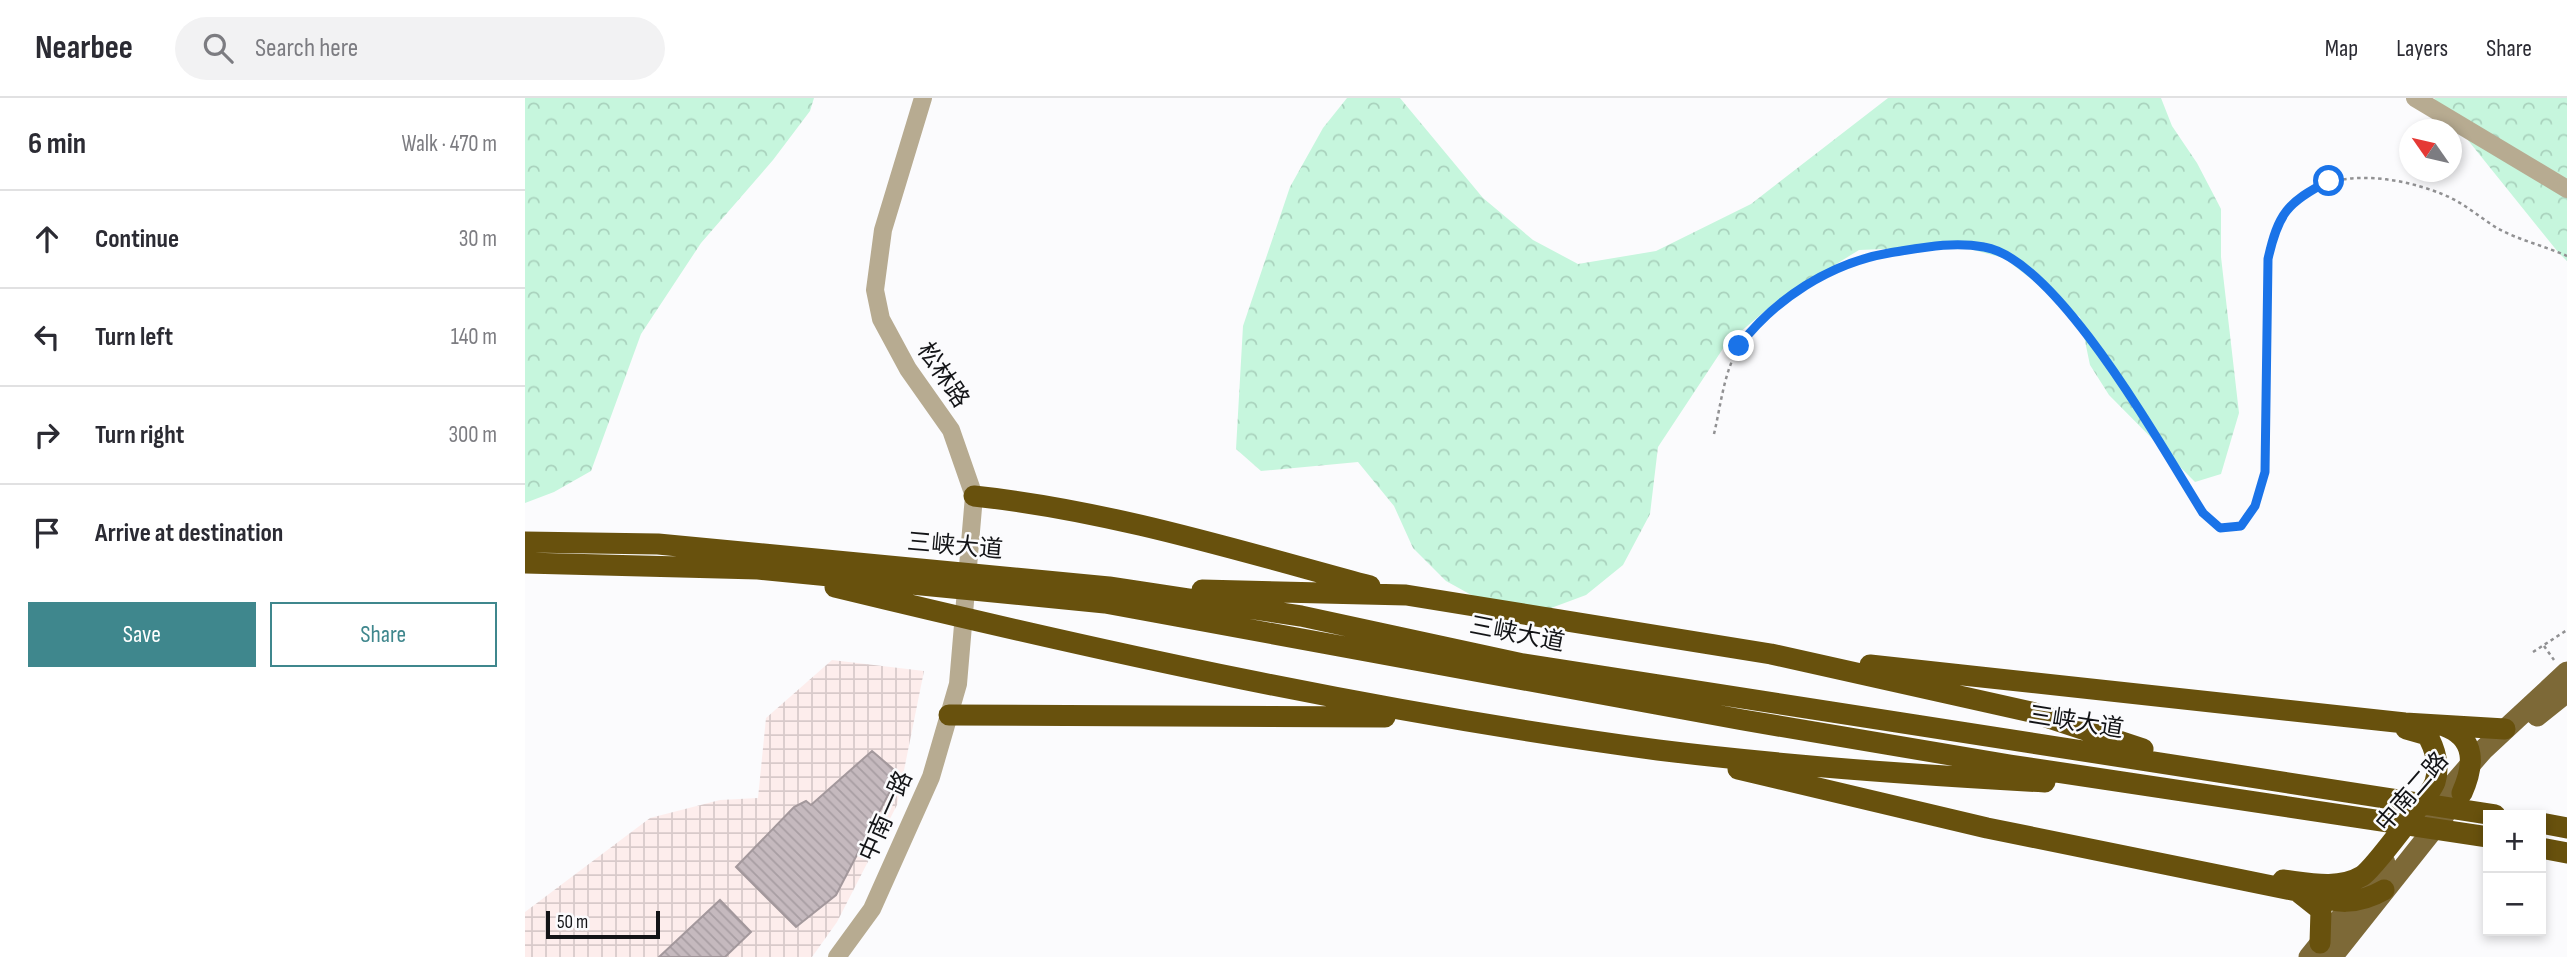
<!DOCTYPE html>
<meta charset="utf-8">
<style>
body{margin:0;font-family:"Sofia Sans Condensed","Noto Sans SC",sans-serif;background:#f2f2f3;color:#2b2b33}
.controls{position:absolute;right:21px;bottom:21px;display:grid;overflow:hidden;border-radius:0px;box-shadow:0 4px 10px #0003}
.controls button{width:63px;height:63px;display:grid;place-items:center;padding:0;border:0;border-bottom:2px solid #e1e1e2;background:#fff;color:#2b2b33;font:35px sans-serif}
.compass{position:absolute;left:1874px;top:21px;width:63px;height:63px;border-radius:50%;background:#fff;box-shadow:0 4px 10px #0003;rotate:304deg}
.scale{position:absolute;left:21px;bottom:18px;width:114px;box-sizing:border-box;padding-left:7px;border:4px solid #131417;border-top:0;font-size:19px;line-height:24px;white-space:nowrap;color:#131417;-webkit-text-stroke:5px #fbfbfd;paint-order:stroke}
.stop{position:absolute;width:21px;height:21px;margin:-16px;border:5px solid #1a73e8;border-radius:50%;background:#fff}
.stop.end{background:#1a73e8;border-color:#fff;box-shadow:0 2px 7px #0008}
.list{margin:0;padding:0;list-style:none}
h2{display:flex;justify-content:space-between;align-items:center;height:91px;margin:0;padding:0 28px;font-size:30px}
h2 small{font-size:23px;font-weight:400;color:#7c7c81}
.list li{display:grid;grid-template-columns:46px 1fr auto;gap:21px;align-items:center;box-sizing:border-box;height:98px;padding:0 28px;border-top:2px solid #e1e1e2}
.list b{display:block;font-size:26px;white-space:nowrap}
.list em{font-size:23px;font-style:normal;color:#7c7c81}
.actions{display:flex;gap:14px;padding:21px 28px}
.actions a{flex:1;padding:16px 0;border:2px solid #3f878d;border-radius:0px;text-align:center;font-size:24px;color:#3f878d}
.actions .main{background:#3f878d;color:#fff}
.icon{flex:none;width:38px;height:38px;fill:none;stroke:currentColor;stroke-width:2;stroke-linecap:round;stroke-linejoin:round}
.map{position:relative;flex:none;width:2042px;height:859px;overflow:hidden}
header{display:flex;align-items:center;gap:42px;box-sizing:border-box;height:98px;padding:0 35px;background:#fff;border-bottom:2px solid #e1e1e2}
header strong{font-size:33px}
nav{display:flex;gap:38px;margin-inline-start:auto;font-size:24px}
.search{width:490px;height:63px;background:#f2f2f3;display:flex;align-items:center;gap:18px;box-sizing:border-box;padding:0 24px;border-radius:38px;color:#7c7c81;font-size:26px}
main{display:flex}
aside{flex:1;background:#fff}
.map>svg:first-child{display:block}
.industrial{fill:url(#industrial-grid)}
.forest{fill:url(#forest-crowns)}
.building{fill:url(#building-back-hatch);stroke:#a3989c;stroke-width:2}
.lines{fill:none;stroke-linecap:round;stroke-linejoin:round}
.path{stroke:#919193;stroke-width:2.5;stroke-dasharray:3.5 3.5;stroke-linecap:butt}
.minor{stroke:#b7ab91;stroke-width:18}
.major{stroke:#7d6937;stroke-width:21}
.highway{stroke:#68510d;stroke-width:21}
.route{stroke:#1a73e8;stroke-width:9}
.labels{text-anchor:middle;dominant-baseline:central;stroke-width:5;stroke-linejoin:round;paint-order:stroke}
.street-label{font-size:24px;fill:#131417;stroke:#fbfbfd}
</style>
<header>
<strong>Nearbee</strong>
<div class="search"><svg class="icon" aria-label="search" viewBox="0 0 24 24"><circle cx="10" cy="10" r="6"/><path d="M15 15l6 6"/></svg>Search here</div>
<nav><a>Map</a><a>Layers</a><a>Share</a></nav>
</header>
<main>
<aside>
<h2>6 min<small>Walk · 470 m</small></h2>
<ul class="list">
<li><svg class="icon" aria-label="ahead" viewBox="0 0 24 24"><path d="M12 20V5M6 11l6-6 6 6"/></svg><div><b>Continue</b></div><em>30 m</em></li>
<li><svg class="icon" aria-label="left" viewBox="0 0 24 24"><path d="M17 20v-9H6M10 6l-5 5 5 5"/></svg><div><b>Turn left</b></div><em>140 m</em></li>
<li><svg class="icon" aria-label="right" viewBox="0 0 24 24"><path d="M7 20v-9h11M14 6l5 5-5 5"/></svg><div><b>Turn right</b></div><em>300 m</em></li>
<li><svg class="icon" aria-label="arrive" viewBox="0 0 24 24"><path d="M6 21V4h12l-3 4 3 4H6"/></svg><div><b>Arrive at destination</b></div></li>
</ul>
<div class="actions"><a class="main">Save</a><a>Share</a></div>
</aside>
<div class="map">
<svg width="2042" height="859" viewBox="0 0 2042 859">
<defs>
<pattern id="industrial-grid" width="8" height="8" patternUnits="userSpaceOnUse" patternTransform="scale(1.75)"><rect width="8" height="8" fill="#fdedec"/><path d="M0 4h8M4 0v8" fill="none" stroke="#d8caca"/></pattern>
<pattern id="forest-crowns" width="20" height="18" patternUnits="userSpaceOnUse" patternTransform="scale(1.75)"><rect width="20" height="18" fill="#c6f6dd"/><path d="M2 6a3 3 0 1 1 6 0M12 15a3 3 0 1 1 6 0" fill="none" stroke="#a9d2bd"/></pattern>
<pattern id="building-back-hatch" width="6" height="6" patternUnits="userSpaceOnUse" patternTransform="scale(1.75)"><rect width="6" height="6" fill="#c5b9be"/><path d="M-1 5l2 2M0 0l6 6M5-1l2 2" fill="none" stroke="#a89ea3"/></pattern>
</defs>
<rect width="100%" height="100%" fill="#fbfbfd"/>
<!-- industrial -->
<path class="industrial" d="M307,562l92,11 -27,134 -60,117 -25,35h-287v-45l125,-94 70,-18 38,-2 8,-80z"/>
<!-- forest -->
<path class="forest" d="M0,0h289l-4,13 -37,49 -72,83 -60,91 -50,137 -37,21 -29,11z
M822,0h53l83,100 50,42 45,24 78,-13 95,-47 137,-106h273l11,28 25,37 24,46v48l18,156 -18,61 -26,8 -86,-87 -19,-30 -10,-48 -76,-59 -46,-12 -99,4 -81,50 -52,44 -68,103 -8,67 -27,51 -37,30 -43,16 -48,-3 -49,-27 -33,-33 -19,-42 -36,-44 -97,9 -25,-22 7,-123 47,-139 33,-59z
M1909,0h133v163l-9,-9z"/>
<!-- building -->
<path class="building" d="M347,653l27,23 -63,121 -40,32 -60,-60 58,-60 12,-6 5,4z
M195,802l31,32 -26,25h-66z"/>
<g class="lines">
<!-- path -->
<path class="path" d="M1189,336c7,-29 10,-65 27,-90 11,-16 24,-31 40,-43 48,-36 180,-82 234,-41 79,58 136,170 188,253l17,15 21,-3 14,-19 10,-34 3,-213c2,-10 3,-22 7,-32 29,-63 113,-55 167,-33 21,8 37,23 55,34 21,12 48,18 70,28
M2019,548l10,14
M2008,554l34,-22"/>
<!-- minor -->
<path class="minor" d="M1890,0l152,91
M312,859l35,-48 59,-132 27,-93 16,-188 -23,-66 -43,-61 -27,-50 -6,-29 8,-60 40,-132"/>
<!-- major -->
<path class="major" d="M2012,618l30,-24
M1899,720l59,-68 84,-78
M1784,859l76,-94
M1807,859l112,-141"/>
<!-- highway -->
<path class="highway" d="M449,398c134,14 266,55 396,90
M0,444l133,2 451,43 192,29 222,48 972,151
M0,465l233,6 347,34 638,117 267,45 478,72
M310,489c272,66 545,126 823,163 128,16 258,25 387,32
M677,492l204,5 365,59 260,58 112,37
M1345,567l535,58 100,6
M424,617l436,2
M1919,628c33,12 30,40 18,67
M1213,671l249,59 310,63 24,19 -1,33
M2016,725l26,5
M2016,750l26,5
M1758,782c25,3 56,10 79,-4 10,-6 70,-84 73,-94 5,-16 0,-34 -8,-47l-21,-6
M1781,796c30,9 50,12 78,-4"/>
</g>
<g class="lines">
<!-- route -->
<path class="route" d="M1214,248c36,-47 91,-83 150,-93 32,-5 63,-12 95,-6 74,12 179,203 219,266l17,15 21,-2 14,-20 10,-34 3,-213c10,-45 19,-57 61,-78"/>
</g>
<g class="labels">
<!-- street labels -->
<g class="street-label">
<text transform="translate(418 277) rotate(56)">松林路</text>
<text transform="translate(430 448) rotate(5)">三峡大道</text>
<text transform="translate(992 536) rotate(11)">三峡大道</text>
<text transform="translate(1551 624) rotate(9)">三峡大道</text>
<text transform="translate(1887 694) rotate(-49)">中南二路</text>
<text transform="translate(361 718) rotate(-66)">中南一路</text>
</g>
</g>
</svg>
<div class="controls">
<button>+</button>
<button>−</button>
</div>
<svg class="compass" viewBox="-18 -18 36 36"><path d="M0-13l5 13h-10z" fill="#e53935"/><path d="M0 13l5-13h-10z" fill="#7c7c81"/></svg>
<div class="scale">50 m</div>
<div class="stop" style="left:1804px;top:83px"></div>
<div class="stop end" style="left:1214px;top:248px"></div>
</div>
</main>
